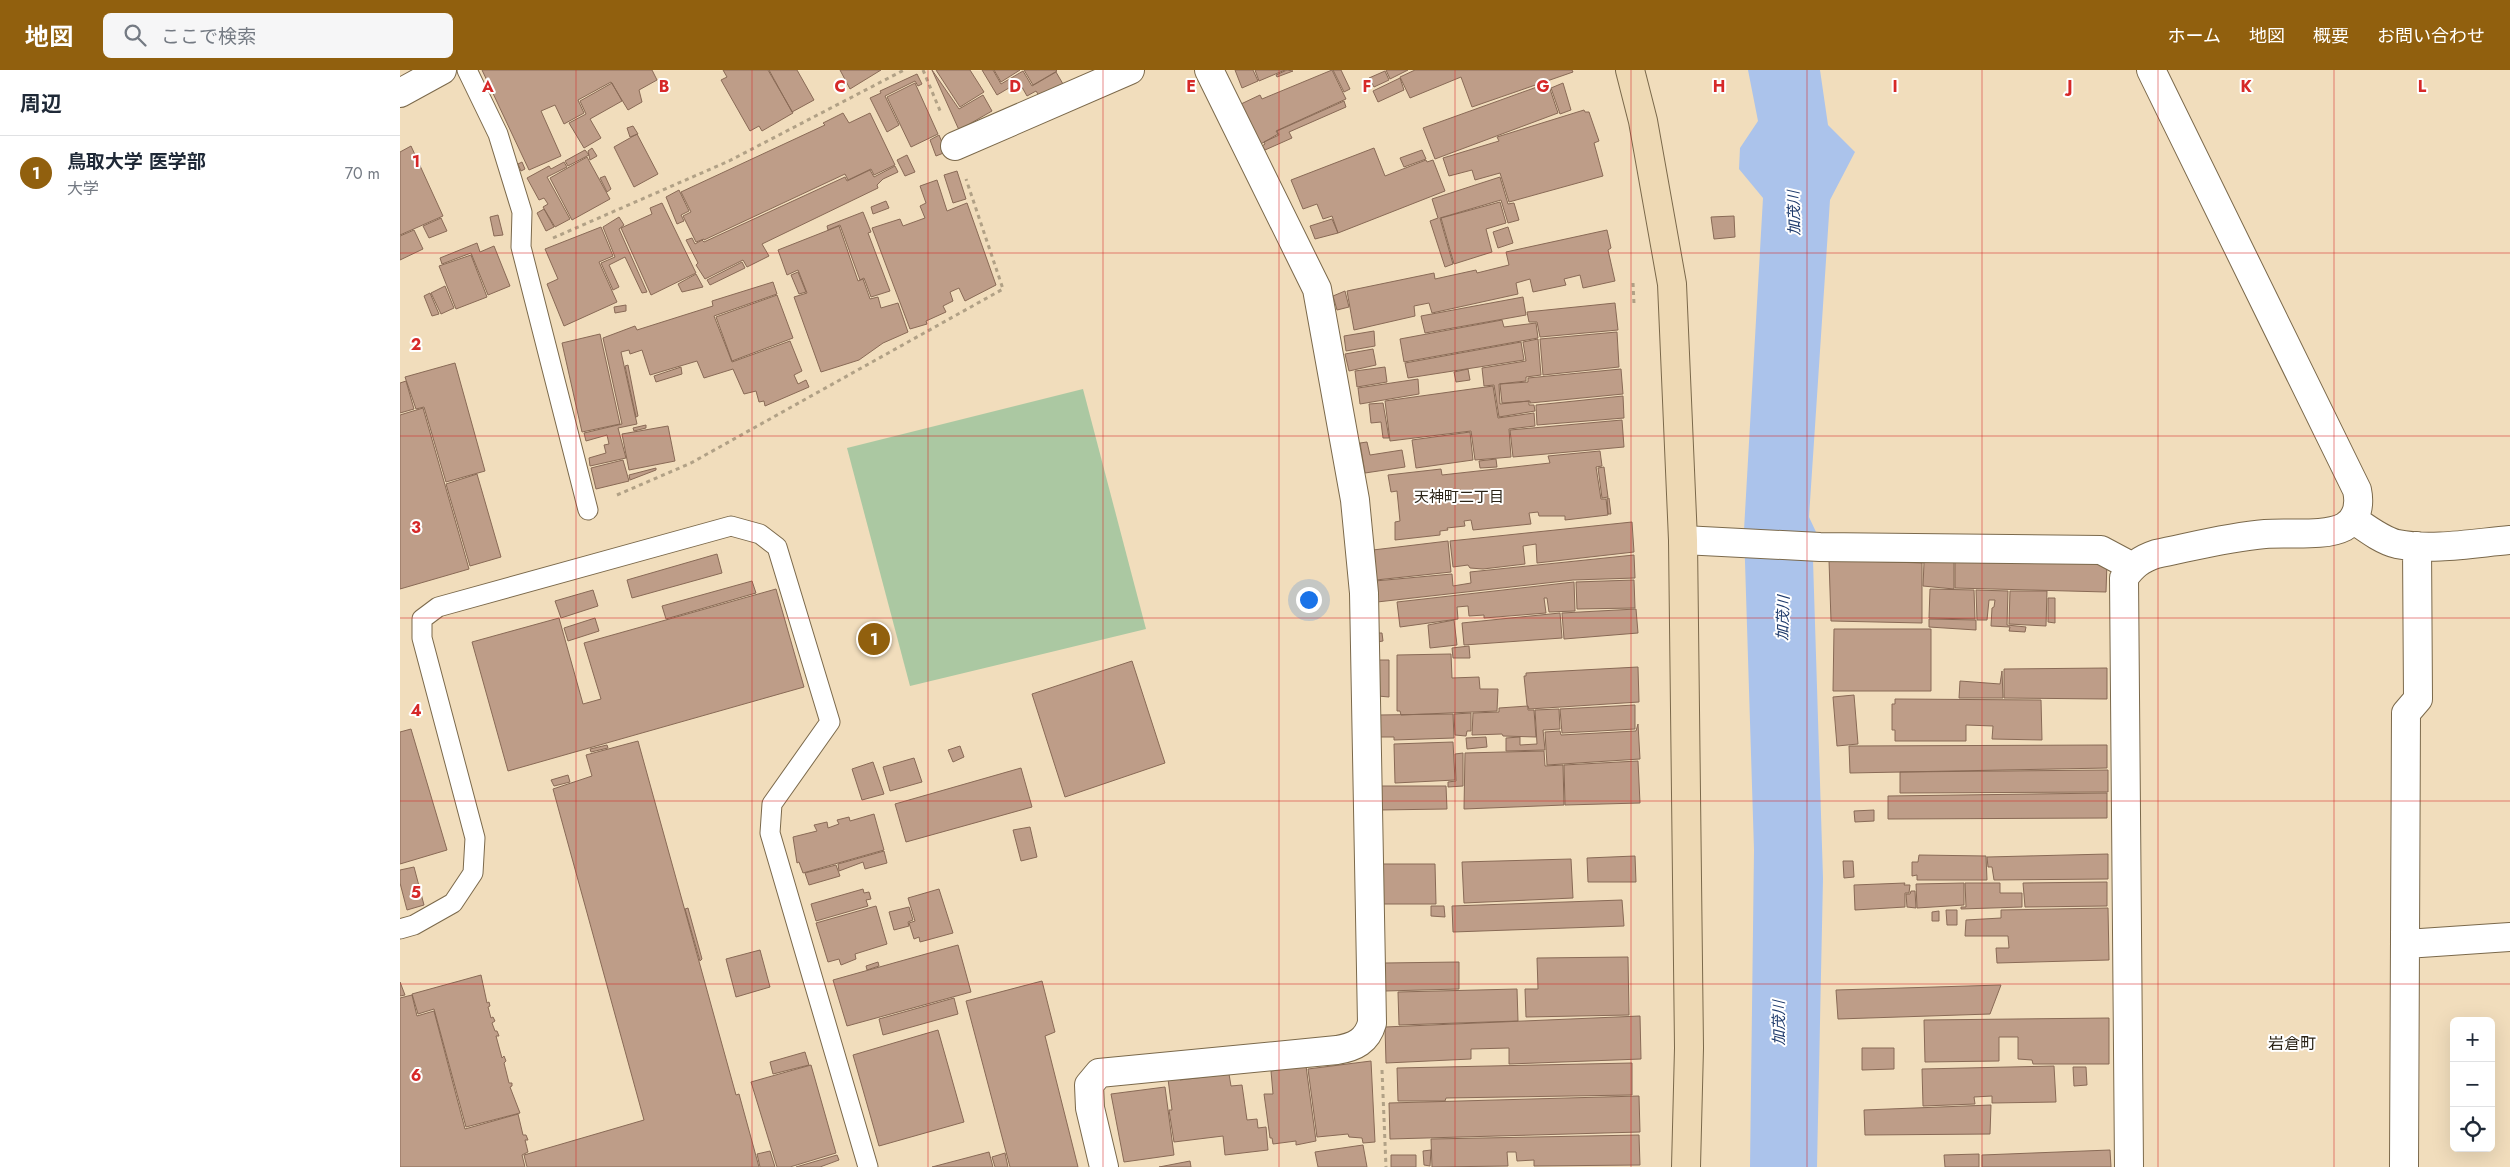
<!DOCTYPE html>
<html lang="ja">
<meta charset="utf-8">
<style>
body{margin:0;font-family:Jost,"Noto Sans JP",sans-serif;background:#f6f6f7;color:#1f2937}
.controls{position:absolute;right:15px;bottom:15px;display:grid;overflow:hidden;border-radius:8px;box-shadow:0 5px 20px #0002}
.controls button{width:45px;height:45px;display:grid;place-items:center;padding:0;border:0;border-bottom:1px solid #e0e1e3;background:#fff;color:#1f2937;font:25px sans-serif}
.you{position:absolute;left:908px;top:529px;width:18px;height:18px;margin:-12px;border:4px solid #fff;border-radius:50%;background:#1a73e8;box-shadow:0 0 0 8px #1a73e833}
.badge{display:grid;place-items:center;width:32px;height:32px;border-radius:50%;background:#91600e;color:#fff;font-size:16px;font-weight:700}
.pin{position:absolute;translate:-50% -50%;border:2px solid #fff;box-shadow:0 1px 5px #0006}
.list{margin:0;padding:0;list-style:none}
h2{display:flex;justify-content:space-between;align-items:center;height:65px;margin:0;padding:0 20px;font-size:21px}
h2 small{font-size:16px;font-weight:400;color:#747a83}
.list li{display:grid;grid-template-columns:32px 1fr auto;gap:15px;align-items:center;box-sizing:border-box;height:75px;padding:0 20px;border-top:1px solid #e0e1e3}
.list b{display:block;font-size:19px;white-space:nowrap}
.list p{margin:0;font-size:16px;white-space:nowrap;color:#747a83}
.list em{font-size:16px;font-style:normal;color:#747a83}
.icon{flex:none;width:28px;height:28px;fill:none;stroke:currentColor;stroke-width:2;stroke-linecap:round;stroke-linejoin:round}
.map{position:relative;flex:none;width:2110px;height:1097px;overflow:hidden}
header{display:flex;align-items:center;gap:30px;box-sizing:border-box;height:70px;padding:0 25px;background:#91600e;color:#fff}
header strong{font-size:24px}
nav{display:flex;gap:28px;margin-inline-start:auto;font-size:18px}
.search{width:350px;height:45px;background:#f6f6f7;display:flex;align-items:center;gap:12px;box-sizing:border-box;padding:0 18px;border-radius:8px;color:#747a83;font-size:19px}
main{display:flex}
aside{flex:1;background:#fff}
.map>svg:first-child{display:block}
.green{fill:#abc8a2}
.water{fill:#abc3eb}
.building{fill:#be9d88;stroke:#896a56}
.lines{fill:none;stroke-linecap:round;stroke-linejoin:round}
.lane-casing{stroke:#7b694b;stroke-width:21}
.street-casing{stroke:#7b694b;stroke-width:30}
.secondary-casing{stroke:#7b694b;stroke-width:30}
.path{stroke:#b1a186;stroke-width:3;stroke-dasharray:4 4;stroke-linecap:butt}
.lane{stroke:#fff;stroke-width:19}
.street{stroke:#fff;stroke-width:28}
.secondary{stroke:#eed9b4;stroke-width:28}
.grid{fill:none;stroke:#d62828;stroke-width:1;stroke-opacity:0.55}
.labels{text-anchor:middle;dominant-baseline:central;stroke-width:4;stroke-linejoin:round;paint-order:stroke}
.water-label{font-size:15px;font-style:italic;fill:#1f3b6c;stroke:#fff}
.neighbourhood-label{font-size:15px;fill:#2a2316;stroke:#fff}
.quarter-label{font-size:16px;fill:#2a2316;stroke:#fff}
.grid-label{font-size:16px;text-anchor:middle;font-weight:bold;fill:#d62828;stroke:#fff;stroke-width:4;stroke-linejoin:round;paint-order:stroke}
</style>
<header>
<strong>地図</strong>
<div class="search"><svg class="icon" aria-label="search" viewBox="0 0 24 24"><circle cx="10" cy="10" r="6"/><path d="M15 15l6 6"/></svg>ここで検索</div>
<nav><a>ホーム</a><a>地図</a><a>概要</a><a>お問い合わせ</a></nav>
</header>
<main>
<aside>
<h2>周辺<small></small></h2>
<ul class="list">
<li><span class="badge">1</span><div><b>鳥取大学 医学部</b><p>大学</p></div><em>70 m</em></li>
</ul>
</aside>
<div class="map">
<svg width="2110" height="1097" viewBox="0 0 2110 1097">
<rect width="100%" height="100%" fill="#f1ddbc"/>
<!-- green -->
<path class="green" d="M683,319l63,240 -236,57 -63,-238z"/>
<!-- water -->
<path class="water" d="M1348,0h72l8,55 27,27 -25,48 -21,317 7,15 -3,28 10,318 -6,289h-67l4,-317 -10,-320 19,-332 -24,-29 1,-21 18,-27z"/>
<!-- building -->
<path class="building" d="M82,0h170l5,10 -18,10 3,12 -14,8 -17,-28 -33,18 6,13 -20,11 -9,-19 -14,6 20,45 -32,14z
M323,0h45l25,43 -31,18 -3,-5 -9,5 -29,-51 6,-3z
M369,0h28l17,30 -22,12z
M440,0h41l-31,19z
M532,0l27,39 24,-14 9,16 -33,19z
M536,0h34l14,22 -24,15z
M582,0h11l8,14 22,-13 9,15 24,-14 7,12 -23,13 -4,-6 -9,5 -8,-14 -22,13z
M594,0h26l-19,12z
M624,0h32l1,1 -24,14z
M835,0h18l5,11 -16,7z
M855,0h30l-26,11z
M887,0l6,1 -16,6 -1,-2z
M932,0l14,29 -70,32 2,3 -19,11 -18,-41 19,-9 2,4z
M933,0h8l9,19 -6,3z
M986,0h22l-18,9z
M1015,0h157l1,2 -101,35 -11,-30 -51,21 -10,-21z
M985,1l4,9 -15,7 -5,-9z
M517,4l5,10 -4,2 -3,-5 -30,15 14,29 -12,7 -17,-34 11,-5 -1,-2z
M1000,8l4,12 -26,12 -5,-11z
M212,13l10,18 -32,18 11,19 -17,10 -15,-25 17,-9 -6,-13z
M515,13l23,51 -27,13 -24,-50z
M1148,13l10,30 -123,46 -12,-31z
M1163,13l8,27 -11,4 -9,-26z
M944,31l2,6 -57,25 3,6 -27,12 -3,-4 3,-2 -1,-2 15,-7 -2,-4z
M1184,40l1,2h4l10,29 -5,2 9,33 -94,26 -9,-29 -25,7 -3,-10 -23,6 -6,-18 56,-17 -2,-4z
M443,43l6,10 21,-10 25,52 -21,10 -3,-6 -23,11 -3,-6 -141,66v-1l-8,3 -13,-26 8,-4 -10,-20 144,-67 -2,-2z
M233,56l5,8 -8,3 -3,-9z
M237,64l21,40 -24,13 -20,-40z
M539,65l7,17 -10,4 -6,-16z
M11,76l32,70 -43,19v-83z
M192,78l5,8 -7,4 -2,-9z
M974,78l11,28 41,-16 1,2 6,-2 12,31 -107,42 -6,-17 -9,3 -6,-15 -14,5 -12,-29z
M185,80l4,5 -21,11 -3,-5z
M1022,80l4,9 -22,8 -4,-9z
M507,85l8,17 -10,4 -8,-16z
M187,87l23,42 -38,21 -22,-42z
M122,92l3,7 -4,2 -3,-7z
M164,92l3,5 -20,10 23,42 -15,8 -12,-20 5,-3 -4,-6 -5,2 -12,-22 22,-12 2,3z
M495,96l3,6 -15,7 -6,6 1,3 -116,56 7,12 -22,11 -4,-7 -38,19 -9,-14 2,-2 -12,-23 6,-2 3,6 7,-4 2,2 141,-65 2,4 23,-11 4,7z
M557,101l9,28 -13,4 -9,-28z
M205,106l6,13 -4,3 -7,-14z
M1100,107l8,27 6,-1 5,17 -11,3 -7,-23 -61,18 13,46 -8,3 -15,-46 8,-3 -6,-19z
M537,110l10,31 20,-8 29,82 -31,16 -6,-13 -9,4 3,9 -10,5 3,6 -20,9 1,3 -17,5 -38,-101 28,-9 3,7 22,-8 -5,-12 6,-3 -6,-17z
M279,120l10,21 -8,4 3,6 -7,3 -11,-27z
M486,131l3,7 -16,6 -2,-7z
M1100,132l6,21 -20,6 6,23 -38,12 -13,-46z
M262,133l34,70 -45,22 -30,-67 31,-14 -2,-6z
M144,139l10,18 -8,4 -9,-18z
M463,142l8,20 -3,1 22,58 -19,6 -7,-19 -4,2 -20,-55 -12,5 -1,-4z
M98,145l5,20 -9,1 -4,-19z
M1334,146l1,21 -21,2 -3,-22z
M219,147l5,8 -5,4 28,63 -5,1 -17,-36 -16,8 10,22 -6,3 -12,-27 14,-6 -12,-30z
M41,148l6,13 -18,7 -6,-12z
M932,149l6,14 -23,6 -5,-13z
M439,156l19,55 5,-2 7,20 8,-2 3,11 17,-5 10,29 -25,11 -24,17 -38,12 -27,-75 13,-4 -9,-23 -11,5 -9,-25z
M201,157l12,29 -14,6 18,40 -53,24 -17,-42 11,-5 -13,-30z
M1108,157l5,16 -15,5 -5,-16z
M14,160l9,19 -23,11v-24z
M1207,160l4,18 -3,2 7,31 -32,7 -3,-13 -16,4 2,6 -33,7 -3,-13 -14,4 2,11 -86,19 -3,-10 -15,3 1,10 -61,14 -7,-39 87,-18 1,6 41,-9 1,3 32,-8 -3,-13z
M77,173l3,9 14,-6 16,40 -22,9 -17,-42 -29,11 -2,-6z
M71,185l16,42 -31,12 -17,-43z
M342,192l3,6 -35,17 -3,-5z
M398,202l8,20 -7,2 -8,-19z
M296,204l7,13 -21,5 -4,-8z
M373,212l4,12 -63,22 18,46 58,-21 12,30 -8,4 4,9 8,-4 3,7 -44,19 -1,-5 -5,1 -3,-11 -12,3 -11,-25 -29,9 -7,-17 -47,14 -8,-25 -12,4 -1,-4 -8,2 16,72 -19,4 8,30 -36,8 -1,-8 17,-5 -2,-8 5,-1 -2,-9 -21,6 -2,-8 38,-9 -19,-86 32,-12 2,4 76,-24 -1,-5z
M45,216l9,22 -13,6 -10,-21z
M945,221l4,16 -12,3 -4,-14z
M30,223l9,21 -7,2 -8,-20z
M377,225l16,43 -61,23 -16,-44z
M1123,227l3,18 -101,18 -4,-17z
M1215,233l3,27 -78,7 -3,-15h-8l-2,-10z
M226,235v6l-11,2 -1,-6z
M1102,250l2,7 32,-4 2,15 -134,24 -4,-23z
M974,261l1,15 -29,5 -2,-15z
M1217,262l2,35 -76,8 -3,-36z
M200,264l20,90 -38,8 -20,-89z
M1138,269l3,36 -15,2v4l-27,3 1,20 29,-3v4h5l1,6 -36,6 -5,-32 -10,1 -2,-18 44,-7 -3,-19z
M1121,272l3,18 -116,18 -3,-15z
M973,279l3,16 -27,6 -4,-17z
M55,293l30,108 -39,11 -22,-75 -8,2 -11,-32z
M228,295l10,51 -2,1 -11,-51z
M281,297l1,7 -26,8 -2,-6z
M985,297l2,15 -30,5 -2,-16z
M1068,299l2,11 -14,2 -2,-10z
M1221,299l2,25 -93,9v-2l-28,2 -2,-19 28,-2v-4z
M1018,309l1,15 -59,10 -2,-16z
M6,311l8,28 -14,4v-30z
M1093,316l5,32 36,-5 1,13 -26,3 2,28 -36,3 -4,-29 -81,10 -5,-40z
M1223,326l1,22 -87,7 -1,-20z
M983,333l6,35h-6l-2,-16 -10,1 -2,-19z
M23,338l46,161 -69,20v-174z
M1222,350l2,27 -111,10 -3,-27z
M246,355v3l-12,3 -1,-3z
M268,356l7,35 -46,9 -7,-36z
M1070,362l3,28 -57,8 -4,-28z
M967,372l3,13 32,-5 3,17 -40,6 -5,-30z
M1200,381l2,15 -6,1 5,32h5l2,16 -43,5v-4h-26l-1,-4 -9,1 2,11 -58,6 -2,-10 -7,1 1,5 -18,2 1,2 -8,1v4l-45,5v-18l5,-1 -3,-30 -6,1 -3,-17 53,-6 1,6 108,-12 -2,-7z
M1096,389l1,8 -17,1 -1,-7z
M223,390l6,21 -33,8 -5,-21z
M1204,397l4,30 -6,1 -4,-30z
M256,398v2l-26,10 -1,-5z
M77,404l24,83 -31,9 -24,-82z
M1207,428h2l2,16h-3z
M1232,452l2,30 -97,11 -1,-19 -13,2 2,18 -42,5 -13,-1 -2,-3 -15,2 -3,-26z
M1048,471l3,31 -75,8 -3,-30z
M317,484l5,19 -90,25 -5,-18z
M1234,485l1,23 -62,2 -196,22 -2,-21 77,-7 1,12 18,-3 -1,-11z
M1429,490l93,3v60l-91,-2z
M1555,490l152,2 -1,30 -151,-4z
M1507,491h47v28l-31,-3 1,-23z
M1234,510l1,28 -58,1 -1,-27z
M352,511l4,12 -90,26 -4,-13z
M1174,512l1,29 -26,1 -2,-14h-3l2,15 -62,5v-3l-15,1 -1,-10 -11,1 1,12 -58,8 -3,-25z
M376,519l28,98 -296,84 -36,-129 87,-24 24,86 18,-5 -17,-56z
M1530,519l44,1 1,29 -46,-1z
M193,520l5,16 -37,12 -6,-17z
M1576,520l32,1 -1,34 19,2 -1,5 -16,-1 1,-4 -19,-1 1,-18 2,-1 1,-7h-6l-2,20h-10z
M1610,521h37l-1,35 -37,-2z
M1648,528h7v25l-7,-1z
M1236,539l2,24 -74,6 -2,-26z
M1160,543l2,25 -98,7 -2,-22z
M195,548l4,13 -31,10 -4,-13z
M1529,549l47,1v10l-47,-3z
M1054,550l3,25 -27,3 -2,-23z
M1434,559h97v62h-98z
M977,563h5l1,8 -6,1z
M1069,576l1,12h-17l-1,-10z
M1051,584l1,24 27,-1 1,12h18l-1,22 -96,4 -1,-4h-3v-56z
M977,590h12v37l-11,-1z
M732,591l33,102 -100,34 -33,-103z
M1238,597l1,35 -110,7 -2,-4 -3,-29h2v-3z
M1707,598v31l-103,-1v-29z
M1602,601l1,27h-44l1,-17 40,3z
M1454,625l4,49 -21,2 -4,-49z
M1495,629l146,1 1,40 -50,-1 1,-13 -27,-1v16h-71v-11h-3v-26h3z
M1235,635v24l-73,4 -2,-24z
M1128,636v4h6l2,27 -33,-1 -1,-2 -30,1 1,-22 26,-1v-4z
M1159,639l1,20 -17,1 2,20 -39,1v-13l14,-1v8l17,-1 -2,-34z
M1071,643v18h-4l-1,5 -11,-1 -1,-21z
M1053,644l1,24 -60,2v-3h-14l-1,-22z
M1238,654l2,35 -93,6 -2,-33 15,-1 1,4 75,-4z
M11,659l36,121 -47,14v-132z
M1086,667l1,10 -20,2 -1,-11z
M238,671l98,354 3,-1 20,73h-232l-3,-12 120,-35 -91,-331 39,-13 -6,-21z
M1053,672l2,38 -60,3 -1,-39z
M207,675l1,3 -17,4 -1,-3z
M1707,675v23l-257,5 -1,-27z
M560,676l4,11 -11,5 -5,-12z
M1144,681l1,15 18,-1 1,40 -100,4 1,-56z
M1063,683v33l-15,1v-5l8,-1 -1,-27z
M514,688l8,24 -32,9 -7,-24z
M1238,691l2,42 -75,2 -1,-40z
M473,692l11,32 -22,6 -10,-31z
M621,698l11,39 -126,35 -11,-38z
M1708,700v22l-208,1v-21z
M168,705l2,7 -16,4 -3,-6z
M979,716h67l1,23 -68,1z
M1707,723v25l-219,1v-23z
M1474,740v11l-19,1 -1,-11z
M474,744l10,36 -81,23 -4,-11 -2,1 -4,-26 24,-6 -3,-6 13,-3 1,6 11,-4 -2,-4 12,-3 1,4z
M630,757l7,30 -16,4 -8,-31z
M484,781l3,12 -22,6 -2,-7 -24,9 -1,-7z
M1708,784v25l-114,1 -2,-13h-4l-1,-10z
M1519,785l67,1 1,24h-70v-5l-5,1v-14h6z
M1235,786l1,26h-48l-1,-24z
M1171,789l2,39 -109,5 -2,-41z
M1443,791h10l1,16 -10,1z
M982,794h53l1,40h-54z
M436,795l4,11 -31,9 -4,-12z
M14,797l10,38 -17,5 -7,-27v-13z
M1707,812v24l-82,1 -2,-24z
M1505,813l-1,2h6l-1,8h-4v14l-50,3 -1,-25z
M1564,813v22l-47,3 -1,-24z
M1565,813h35v10h22v14l-61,2v-2h5z
M463,819l1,4 5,-1 2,7 -5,1 2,6 -52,15 -5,-17z
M539,819l14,44 -33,9 -1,-5 -5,2 -5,-16 6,-2 -7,-23z
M1511,821h4l1,17 -9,-1 -1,-13h4z
M1222,830l2,26 -171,6 -1,-26z
M476,836l11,38 -32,10 1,5 -15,6 -2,-6 -11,3 -12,-39z
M1031,836h13l1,11 -14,-1z
M509,837l4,13 -5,2 1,4 -15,4 -5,-18z
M288,838l14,51 -2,2 -15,-52z
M1708,838l1,52 -112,3 -1,-15h13l-1,-12h-43l1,-16 35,-2v-8z
M1546,840h11v15h-10z
M1539,841v10h-7v-9z
M558,875l13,47 -124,34 -14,-46z
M360,880l10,37 -34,10 -10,-38z
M1228,887l1,58 -103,2 -1,-28h13l-1,-31z
M478,892l1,4 -12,4 -1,-4z
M1059,892v27l-74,2v-28z
M81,905l6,28 2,-1 1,4 -2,1 3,11 2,-1 2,4 -3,2 3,8h2l2,5h-3l6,22 2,-2 2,5 -2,2 5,20h3v3l-2,1 10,26 -54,14 -32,-118 -16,5 -6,-20z
M642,911l13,51 -10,4 33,131h-68l-44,-166z
M0,912l5,13 -5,1z
M1601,915l-11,29 -152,5 -2,-29z
M1117,919l1,32 -119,4 -1,-33z
M12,925l5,21 17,-5 31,118 53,-15 5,21h3l2,5h-3l3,12 -6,3 3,12h-125v-169z
M554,928l4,16 -75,21 -4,-16z
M1240,946l1,43 -132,5v-16l-38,1v10l-85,4 -1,-36z
M1709,948v46h-76l-1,-4 -14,-1v-22h-19v24l-74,1 -1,-42z
M538,960l26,92 -85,24 -26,-91z
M1462,978h32v21l-32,1z
M405,982l4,13 -36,9 -3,-12z
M971,991l4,81 -12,1 -1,-5 -13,-1 -1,-3 -31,3 -9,-68z
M1232,993v32l-186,3 -1,3h-47l-1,-33z
M411,995l25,88 -46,14h-13l-26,-85z
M906,996l10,75 -20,4v-4l-23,3 -1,-6h-2l-6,-44h9l-2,-23z
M1654,996l2,36 -64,1v-7l-18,1 1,7 -52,2 -1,-37z
M1673,997h13l1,18 -13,1z
M829,1004l2,12 11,-1 5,35 10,-1 1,9 8,-1 2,23 -43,5 -2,-19 -49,6 -5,-32h3l-4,-31 12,-2v3z
M765,1017l9,68 -50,7 -13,-68z
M1239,1026l1,36 -250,7 -1,-36z
M1591,1035l-1,29 -125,1 -1,-25z
M1239,1065l1,30 -106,1v-6l-17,1 -1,-9h-9l1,14 -76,1 -1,-28z
M963,1075l4,22h-49l-3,-15z
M1031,1080l-1,16 -6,-1 -1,-14z
M1710,1080l1,17h-129v-12z
M370,1081l5,16h-15l-3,-13z
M589,1082l4,15h-61z
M605,1083l3,14h-13l-3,-10z
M1579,1084v13h-34l-1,-12z
M437,1085l2,5 -19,7h-24z
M991,1085h25v12h-25z
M790,1091l1,6h-32z"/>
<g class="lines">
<!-- lane casing -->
<g class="lane-casing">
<path id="lane" d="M67,0l31,64 24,78 -1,35 67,263
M0,859l14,-4 39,-22 20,-30 2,-35 -53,-200v-19l16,-12 293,-81 29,8 17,13 53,175 -58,82 -2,29 98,334"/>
</g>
<!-- street casing -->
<g class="street-casing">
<path id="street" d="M0,23l42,-23
M555,76l175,-76
M1953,449c13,9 28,21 44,25 34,7 78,-1 113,-4
M1283,470l137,7 281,3 30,16
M2006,874l104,-7
M704,1097l-14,-59 -1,-23 10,-12 238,-23c18,-3 30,-9 35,-27l-8,-430 -9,-93 -38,-211 -108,-219
M1729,1097l-5,-589c9,-13 17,-19 32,-24 35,-7 72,-17 109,-20 22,-2 60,3 79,-7 14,-8 16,-23 13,-37l-206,-420
M2004,1097l2,-454 12,-14 -1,-153"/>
</g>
<!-- secondary casing -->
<g class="secondary-casing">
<path id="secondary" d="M1230,0l13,51 29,163 11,256 6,508 -3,119"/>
</g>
<!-- path -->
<path class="path" d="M523,0l18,43
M153,168l176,-77 175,-91
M1233,213l1,21
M217,425l74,-32 312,-174 -37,-110
M982,1000l4,97"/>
<!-- lane -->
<use href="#lane" class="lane"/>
<!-- street -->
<use href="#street" class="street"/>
<!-- secondary -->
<use href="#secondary" class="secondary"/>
</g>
<!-- grid -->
<path class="grid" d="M176,0v1097M352,0v1097M528,0v1097M703,0v1097M879,0v1097M1055,0v1097M1231,0v1097M1407,0v1097M1582,0v1097M1758,0v1097M1934,0v1097M0,183h2110M0,366h2110M0,548h2110M0,731h2110M0,914h2110"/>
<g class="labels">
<!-- water labels -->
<g class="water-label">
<text transform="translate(1394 143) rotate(-91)">加茂川</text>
<text transform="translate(1383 548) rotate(-88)">加茂川</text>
<text transform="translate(1379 953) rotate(-90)">加茂川</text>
</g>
<!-- neighbourhood labels -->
<g class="neighbourhood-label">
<text x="1059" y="427">天神町二丁目</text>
</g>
<!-- quarter labels -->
<g class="quarter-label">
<text x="1892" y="973">岩倉町</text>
</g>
</g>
<g class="grid-label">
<text x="88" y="22">A</text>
<text x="264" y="22">B</text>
<text x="440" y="22">C</text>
<text x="615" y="22">D</text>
<text x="791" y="22">E</text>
<text x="967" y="22">F</text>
<text x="1143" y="22">G</text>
<text x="1319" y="22">H</text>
<text x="1495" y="22">I</text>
<text x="1670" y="22">J</text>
<text x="1846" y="22">K</text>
<text x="2022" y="22">L</text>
<text x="16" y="97">1</text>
<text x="16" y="280">2</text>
<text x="16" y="463">3</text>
<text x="16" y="646">4</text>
<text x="16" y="828">5</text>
<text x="16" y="1011">6</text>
</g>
</svg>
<div class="controls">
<button>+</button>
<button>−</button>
<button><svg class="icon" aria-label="locate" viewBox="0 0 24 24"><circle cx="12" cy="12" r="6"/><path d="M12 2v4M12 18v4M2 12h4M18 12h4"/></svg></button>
</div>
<div class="you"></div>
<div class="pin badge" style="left:474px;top:569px">1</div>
</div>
</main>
